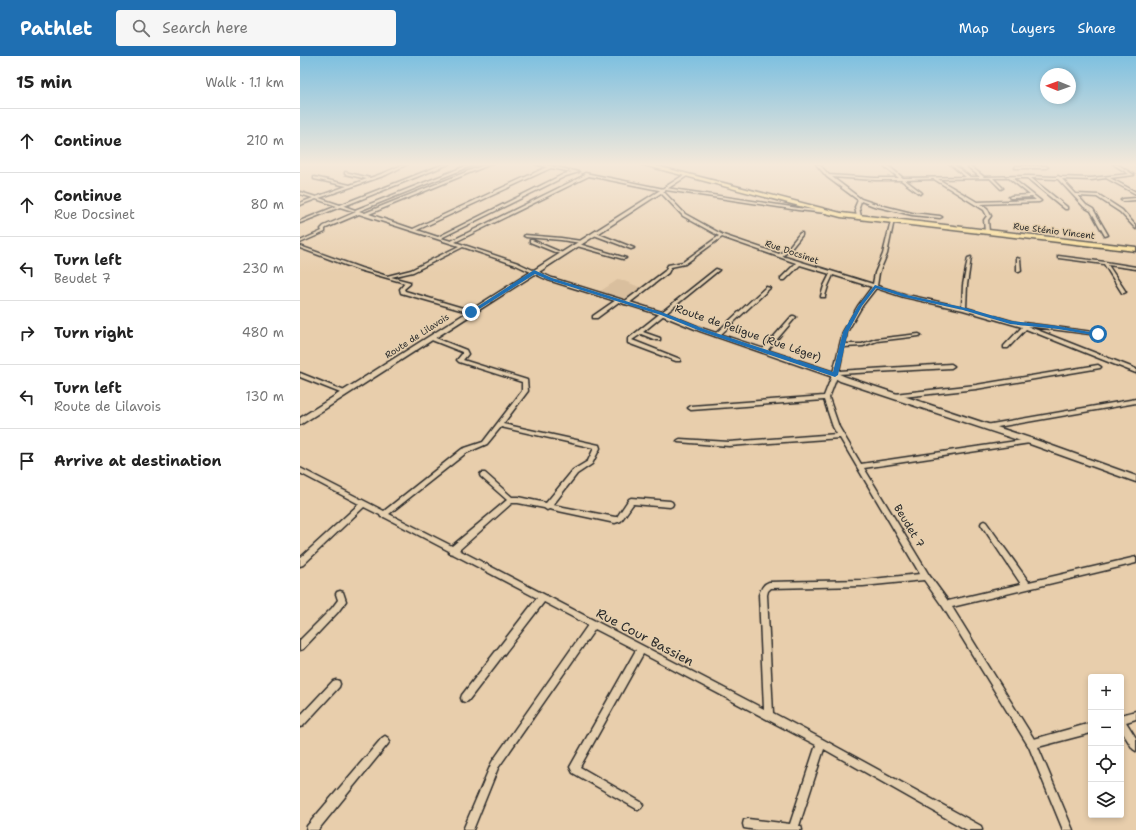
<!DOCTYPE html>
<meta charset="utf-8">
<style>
body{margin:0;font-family:"Shantell Sans",sans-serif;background:#f6f6f6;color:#222}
.controls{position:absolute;right:12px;bottom:12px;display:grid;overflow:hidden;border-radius:4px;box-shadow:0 2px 6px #0003}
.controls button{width:36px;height:36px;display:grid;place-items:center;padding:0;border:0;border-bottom:1px solid #e0e0e0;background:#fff;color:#222;font:20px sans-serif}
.compass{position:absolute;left:740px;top:12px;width:36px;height:36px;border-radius:50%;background:#fff;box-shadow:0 2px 6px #0003;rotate:271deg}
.stop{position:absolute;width:12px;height:12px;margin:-9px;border:3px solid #1f6fb2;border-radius:50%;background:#fff}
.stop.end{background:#1f6fb2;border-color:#fff;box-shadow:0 1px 4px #0008}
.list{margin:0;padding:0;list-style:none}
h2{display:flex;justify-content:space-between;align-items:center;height:52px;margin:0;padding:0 16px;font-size:17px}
h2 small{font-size:13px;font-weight:400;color:#767676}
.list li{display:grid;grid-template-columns:26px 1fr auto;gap:12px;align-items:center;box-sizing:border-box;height:64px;padding:0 16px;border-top:1px solid #e0e0e0}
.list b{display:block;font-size:15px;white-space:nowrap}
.list p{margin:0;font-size:13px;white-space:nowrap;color:#767676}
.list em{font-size:13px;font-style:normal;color:#767676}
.icon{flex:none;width:22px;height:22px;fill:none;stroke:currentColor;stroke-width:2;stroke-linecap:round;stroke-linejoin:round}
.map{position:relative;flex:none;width:836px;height:774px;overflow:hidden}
header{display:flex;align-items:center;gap:24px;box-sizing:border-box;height:56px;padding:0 20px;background:#1f6fb2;color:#fff}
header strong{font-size:19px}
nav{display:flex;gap:22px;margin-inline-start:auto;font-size:14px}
.search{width:280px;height:36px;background:#f6f6f6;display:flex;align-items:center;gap:10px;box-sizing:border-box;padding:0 14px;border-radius:4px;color:#767676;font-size:15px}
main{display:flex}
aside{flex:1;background:#fff}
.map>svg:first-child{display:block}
.built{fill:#d9bf9e}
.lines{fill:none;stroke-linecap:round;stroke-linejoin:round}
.street-casing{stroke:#2b2b2b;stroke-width:3}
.secondary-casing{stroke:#2b2b2b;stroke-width:3}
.primary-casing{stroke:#2b2b2b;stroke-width:3}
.street{fill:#e5cfae;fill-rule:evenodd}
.secondary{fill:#e5cfae;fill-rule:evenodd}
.primary{fill:#fbdf96;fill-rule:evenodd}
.route{fill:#1f6fb2}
.labels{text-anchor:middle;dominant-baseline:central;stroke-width:3;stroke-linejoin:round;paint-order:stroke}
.far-street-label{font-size:9px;fill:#2b2b2b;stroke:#e5cfae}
.street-label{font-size:11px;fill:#2b2b2b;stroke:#e5cfae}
.near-street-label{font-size:13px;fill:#2b2b2b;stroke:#e5cfae}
</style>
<header>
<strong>Pathlet</strong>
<div class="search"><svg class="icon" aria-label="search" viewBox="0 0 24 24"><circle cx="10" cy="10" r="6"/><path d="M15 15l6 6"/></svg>Search here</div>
<nav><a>Map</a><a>Layers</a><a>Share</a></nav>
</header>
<main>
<aside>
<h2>15 min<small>Walk · 1.1 km</small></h2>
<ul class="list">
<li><svg class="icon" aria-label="ahead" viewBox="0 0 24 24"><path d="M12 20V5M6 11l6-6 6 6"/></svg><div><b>Continue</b></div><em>210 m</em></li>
<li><svg class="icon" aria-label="ahead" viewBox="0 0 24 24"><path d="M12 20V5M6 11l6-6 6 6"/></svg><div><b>Continue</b><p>Rue Docsinet</p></div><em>80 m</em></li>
<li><svg class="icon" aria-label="left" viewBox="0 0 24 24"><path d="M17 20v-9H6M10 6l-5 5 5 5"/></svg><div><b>Turn left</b><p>Beudet 7</p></div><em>230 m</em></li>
<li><svg class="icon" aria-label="right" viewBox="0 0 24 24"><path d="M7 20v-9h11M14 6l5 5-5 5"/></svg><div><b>Turn right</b></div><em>480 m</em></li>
<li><svg class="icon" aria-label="left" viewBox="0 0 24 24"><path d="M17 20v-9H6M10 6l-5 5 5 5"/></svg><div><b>Turn left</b><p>Route de Lilavois</p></div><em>130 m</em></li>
<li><svg class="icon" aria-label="arrive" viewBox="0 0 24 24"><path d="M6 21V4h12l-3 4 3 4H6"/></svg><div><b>Arrive at destination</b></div></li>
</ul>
</aside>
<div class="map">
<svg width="836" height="774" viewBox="0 0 836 774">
<rect width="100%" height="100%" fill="#e8ceac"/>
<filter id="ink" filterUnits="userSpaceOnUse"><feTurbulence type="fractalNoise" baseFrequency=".025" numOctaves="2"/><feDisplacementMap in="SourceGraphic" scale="8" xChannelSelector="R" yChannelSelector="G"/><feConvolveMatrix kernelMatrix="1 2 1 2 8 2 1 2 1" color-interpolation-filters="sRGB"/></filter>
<g filter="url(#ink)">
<!-- built -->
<path class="built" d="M319,223l23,9 -15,12 -28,-8z"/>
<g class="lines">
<!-- street casing -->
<g class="street-casing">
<path id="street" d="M104,108h4l-22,11 -67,23 21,7 104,-41h5l-105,42 11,4 116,-46h5l-117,47 6,2 121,-49h5l-122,50 44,15 134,-62 -12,-3h7l37,8 -13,4 -125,62 10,3 134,-66 -2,-1 2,-1 79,16 2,-1 132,20 28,3 2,1 -2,1 -28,-3 -132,-20 -2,1 -75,-15 -134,66 63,21 17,8v2h-2l-17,-8 -53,-18 -50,25 -22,5 19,5v2l-6,5 1,2 68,20v1l-2,1 -70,-20 -1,-4 5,-6 -46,-13 -59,-22v-2l61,22 26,8 24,-6 48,-24 -100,-32 -33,14 -1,1v3l-25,11v-2l22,-10 -1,-2 3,-3 32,-14 -16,-5 -40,16v-2l37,-15 -21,-7 -16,6v-2l13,-5 -13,-4v-2l16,5 31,-11 -33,-7v-2l36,8 17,-6 -22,-5v-2l25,6 14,-5zM251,112l21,4 -8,2 -126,63 -21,-7z
M516,108h3l10,11 46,3h24l-15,-12v-2h2l17,14 63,-1 -16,-13h3l17,13h10l-12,-10 1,-2 15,12 44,-1 28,1 2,-1 2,1 31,1 38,-4 -16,-10h4l17,11 -24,3 26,14v2l-30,-16 -15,2 -29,-1 14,15 23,1 23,15 14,16v3l-16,-17 -23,-15 -19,-1 8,9 7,4 15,26 -3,1 -14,-25 -7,-4 -26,-28 -27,-1 36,29v2h-2l-38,-31h-15l29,23 -2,1 -59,2 7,4 4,8 -3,4 1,12 -2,1 -2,-1 -1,-12 3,-4 -3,-6 -50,-31 -29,1 16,12 1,1 -2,1 -19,-14h-26l-43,-3 29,22 15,5 36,9 28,3 2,1 -2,1 -28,-3 -38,-9 -13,-5 -2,6 2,10 -2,1 -2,-1 -2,-10 3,-7 -31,-23zM690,122l11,11 2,-1 -10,-10h16l21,17 -19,1 -2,1 1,1 22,-1 4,3 -59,2 -39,-23z
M716,110h30l2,1 -2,1h-31z
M361,135h2l22,23 38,21 56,19 9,-6 12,-15h2v2l-12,15 -8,6 91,28 2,-11 8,-19 8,-33 3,-1 -7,34 -8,19 -2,13 30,9 55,12 1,-22 5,-27 3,-1 -4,28 -1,23 56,16 2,-1 76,10v2h-2l-71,-9 109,43v4l-110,-44 -18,19h-4v-2l18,-19 -59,-17 -59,-13 -28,-9 -14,18 -15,26 -2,12h17l14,-5 43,-5 2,1 -2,1 -42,5 -14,5 -19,1 -5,24 112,-7 3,2 -3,2 -113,6 -9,24 10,29 22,37 169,-25 3,2 -3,2 -166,25 65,107 19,26 73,-17 -39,-58 -1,-2 1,-2 2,-1 2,1 43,60 107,-25v6l-184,44 82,132 57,-16v10l-53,14 35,83h-10l-34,-83 -86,-140 -19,-27 -61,6 -92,2 -3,3 -1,4 6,118 51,27 157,86 1,4h-15l-143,-81 -25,77h2l1,4h-46l-12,-2 -1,-4 1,-4 4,-1 42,5 26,-79 -173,-91 -63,113 61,35 2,3 -2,3 -3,2 -3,-2 -62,-35 -3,-6 66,-117 -41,-21 -97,139 -25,62h-10l29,-68 96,-137 -44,-23 -76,99 -3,1 -3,-1 -1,-3 1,-3 75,-97 -84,-44 -4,-1v-2l-65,-34h-3l-1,-2 -16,-8 -61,58 -3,1v-8l59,-54 -59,-31v-5l84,43 78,-62 21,-7 39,-51v-9l-63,-20 -2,-2 5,-6v-2l-33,-13v-2h4l33,13 2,4 -5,6 64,20 1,11 -25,33 96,21 1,3 -8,16 -15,10 -24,31 62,12h2l12,-18 2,-1 39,3 2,1 1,2 -1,2 -2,1 -37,-3 -12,17 -6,2 -66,-14 -2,1 -3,-2 -26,-5h-6l-53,47 305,159 -5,-114c2,-6 4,-11 10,-13l94,-2 57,-6 -80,-136 -111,8 -51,-4 -1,-1 1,-1 2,-1 49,3 108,-8 -4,-7 -9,-27 -133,10 -3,-2 3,-2 133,-10 9,-23 10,-41 15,-26 14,-19 -39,-12 -5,11 -3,10v1h-4v-1l3,-10 6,-12 -30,-9 -15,15h-4v-2l15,-15 -74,-26 -37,27 -14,3 -3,6 -40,31h-4v-2l41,-31 3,-6 15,-3 36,-26 -36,-20 -22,-23zM201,371l93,21 -6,13 -15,9 -27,33 -28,-6h-6l-27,-24h-4l-1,2 1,2 26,23 -55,46 -63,-32 77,-61 21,-9z
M836,142v2l-13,1 -2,-1 2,-1z
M294,177h2l38,15 -3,1 -37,-14z
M225,179l36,3 20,3 2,1 -2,1 -20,-3 -35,-3 -2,-1z
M230,184h2l33,14 -3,1 -32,-13z
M277,188h2l47,14 -3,1 -46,-13z
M758,200l47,6 31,5v2l-28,-4 18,27 -2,1h-2l-18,-29 -45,-6h-1z
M717,202l3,1 1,12 -2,1 -2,-1z
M416,213l3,1 -76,62 17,6v2h-4l-15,-6 -9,6 48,19v2h-4l-48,-18v-4z
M466,231l4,1 -51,48h-4v-2z
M316,244h2l2,1 -23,17h-4v-2z
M492,260h2l2,1 -30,35h-4v-2z
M798,309l3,2 -1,1 -124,21 -82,9 -3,-2 3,-2 82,-9z
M0,317l47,19 1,1 -3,2 -2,-1 -43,-17z
M836,343v4l-150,26 -3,-2 3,-2z
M40,535l3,1 3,9 -8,11 -35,37 -3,1v-10l32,-32 6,-8 -2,-6 1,-2z
M36,624l3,1 1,3 -1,3 -36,39 -3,1v-11l33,-35z
M836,655v8l-10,3 10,16v13l-3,-2 -12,-19v-15z
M85,680l3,2 2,3 -2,3 -70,86h-12l1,-4 75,-88z"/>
</g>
<!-- secondary casing -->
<g class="secondary-casing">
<path id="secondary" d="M384,119l3,1 -148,96 13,6 113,35 39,16 133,44 9,4 187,62 103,37v6l-109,-39 -187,-62 -7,-4 -133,-46 -39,-16 -113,-35 -13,-6 -235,151v-7z"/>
</g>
<!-- primary casing -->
<g class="primary-casing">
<path id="primary" d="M340,108h9l192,49 295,34v4l-295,-34z"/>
</g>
<!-- street -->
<use href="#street" class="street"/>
<!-- secondary -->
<use href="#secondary" class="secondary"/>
<!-- primary -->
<use href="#primary" class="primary"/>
</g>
</g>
<!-- sky -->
<linearGradient id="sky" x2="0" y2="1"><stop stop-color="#7ec0e0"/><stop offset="0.5" stop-color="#f5e9da"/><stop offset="1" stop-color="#f5e9da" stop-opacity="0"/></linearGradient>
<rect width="836" height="217" fill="url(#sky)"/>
<!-- route -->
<path class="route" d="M234,214l18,8 112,35 40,16 129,43 10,-40 15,-26 17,-21 32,10 59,13 45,13 47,5 42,8 -2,2 -40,-7 -48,-5 -47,-14 -59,-13 -28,-9 -14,18 -14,26 -10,43 -3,2 -135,-46 -39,-16 -112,-35 -14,-6 -62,39 -4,-1z"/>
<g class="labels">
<!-- far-street labels -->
<g class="far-street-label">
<text transform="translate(754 175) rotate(7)">Rue Sténio Vincent</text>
<text transform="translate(492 196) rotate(19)">Rue Docsinet</text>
<text transform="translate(117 280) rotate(-33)">Route de Lilavois</text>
</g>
<!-- street labels -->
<g class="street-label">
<text transform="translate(448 277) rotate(19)">Route de Peligue (Rue Léger)</text>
<text transform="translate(609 470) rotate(59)">Beudet 7</text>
</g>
<!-- near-street labels -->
<g class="near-street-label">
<text transform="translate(345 581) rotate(28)">Rue Cour Bassien</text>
</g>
</g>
</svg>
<div class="controls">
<button>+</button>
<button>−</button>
<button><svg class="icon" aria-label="locate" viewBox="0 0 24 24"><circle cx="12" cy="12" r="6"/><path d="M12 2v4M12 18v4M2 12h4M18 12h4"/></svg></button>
<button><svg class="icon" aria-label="layers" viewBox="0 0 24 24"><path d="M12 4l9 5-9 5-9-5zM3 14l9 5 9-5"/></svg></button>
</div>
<svg class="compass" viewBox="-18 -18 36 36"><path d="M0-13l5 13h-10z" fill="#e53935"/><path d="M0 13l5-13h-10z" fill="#767676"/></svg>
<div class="stop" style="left:798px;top:278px"></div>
<div class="stop end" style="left:171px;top:256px"></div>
</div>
</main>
